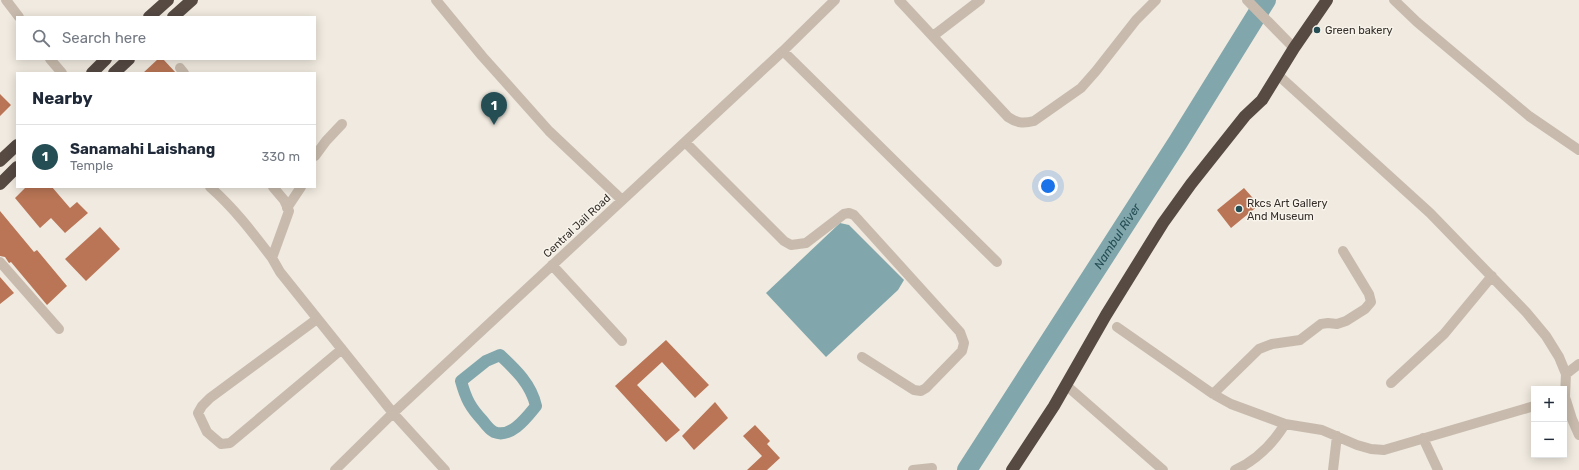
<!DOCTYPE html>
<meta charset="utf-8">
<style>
body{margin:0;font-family:Rubik,sans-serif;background:#f6f6f7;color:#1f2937}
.controls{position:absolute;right:12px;bottom:12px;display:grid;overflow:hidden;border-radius:0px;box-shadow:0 2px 10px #0003}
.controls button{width:36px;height:36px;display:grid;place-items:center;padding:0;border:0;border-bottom:1px solid #e0e1e3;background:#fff;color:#1f2937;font:20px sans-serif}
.you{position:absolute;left:1048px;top:186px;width:14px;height:14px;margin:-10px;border:3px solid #fff;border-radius:50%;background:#1a73e8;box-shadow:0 0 0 6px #1a73e833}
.badge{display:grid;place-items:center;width:26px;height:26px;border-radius:50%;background:#244d54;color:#fff;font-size:13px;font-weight:700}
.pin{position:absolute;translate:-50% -33px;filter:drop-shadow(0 1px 2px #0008)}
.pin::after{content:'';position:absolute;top:21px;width:14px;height:12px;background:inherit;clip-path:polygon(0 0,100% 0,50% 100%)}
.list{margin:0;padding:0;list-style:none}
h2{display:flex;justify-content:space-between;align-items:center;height:52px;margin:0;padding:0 16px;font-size:17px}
h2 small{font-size:13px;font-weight:400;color:#747a83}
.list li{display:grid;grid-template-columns:26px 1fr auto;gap:12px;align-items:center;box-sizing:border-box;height:64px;padding:0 16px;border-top:1px solid #e0e1e3}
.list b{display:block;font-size:15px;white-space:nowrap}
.list p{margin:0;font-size:13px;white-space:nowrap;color:#747a83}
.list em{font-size:13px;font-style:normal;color:#747a83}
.icon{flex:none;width:22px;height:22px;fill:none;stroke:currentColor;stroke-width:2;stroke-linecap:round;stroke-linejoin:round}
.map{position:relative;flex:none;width:1579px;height:470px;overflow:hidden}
.search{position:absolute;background:#fff;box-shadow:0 2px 10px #0003;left:16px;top:16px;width:300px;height:44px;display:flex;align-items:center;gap:10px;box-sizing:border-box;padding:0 14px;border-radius:0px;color:#747a83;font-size:15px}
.panel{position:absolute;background:#fff;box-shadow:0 2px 10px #0003;left:16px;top:72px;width:300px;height:116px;border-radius:0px}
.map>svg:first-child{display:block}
.water{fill:#81a6ab}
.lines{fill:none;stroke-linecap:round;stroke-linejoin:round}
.canal{stroke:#81a6ab;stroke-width:12}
.river{stroke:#81a6ab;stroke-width:20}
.building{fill:#b97555}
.minor{stroke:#c8bbad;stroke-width:10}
.highway{stroke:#564a43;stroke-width:12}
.poi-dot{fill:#244d54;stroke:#f8f4ec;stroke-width:1.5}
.labels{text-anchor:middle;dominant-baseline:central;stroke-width:3;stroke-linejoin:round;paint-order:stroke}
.poi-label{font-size:11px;fill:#372f2b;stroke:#f8f4ec;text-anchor:start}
.street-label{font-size:11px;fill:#372f2b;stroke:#f8f4ec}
.water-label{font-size:12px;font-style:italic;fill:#244d54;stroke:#f8f4ec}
</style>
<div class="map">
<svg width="1579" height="470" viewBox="0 0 1579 470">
<rect width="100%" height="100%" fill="#f0eae0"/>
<!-- water -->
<path class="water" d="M840,223l9,2 55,55 -6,10 -72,67 -60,-64z"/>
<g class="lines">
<!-- canal -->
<path class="canal" d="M500,355c16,15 31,29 36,51 -9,11 -25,33 -42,26 -4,-2 -8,-7 -11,-11 -13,-14 -17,-22 -22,-40l25,-20z"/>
<!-- river -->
<path class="river" id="s1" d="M967,470l211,-328 88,-142"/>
</g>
<!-- building -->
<path class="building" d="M158,59h5l13,14h-33z
M0,94l11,11 -11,11z
M26,187h26l18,21 7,-6 11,11 -23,20 -14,-15 -11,10 -25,-30z
M1244,188l15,17 -28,23 -14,-18z
M0,211l34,41 3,-2 30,36 -20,19 -36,-43 -2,1 -4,-6 -5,-1z
M100,227l20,22 -34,32 -21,-22z
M0,277l14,16 -14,11z
M666,340l43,45 -14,13 -33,-36 -25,23 43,45 -14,12 -51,-56z
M715,402l13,16 -34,32 -12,-14z
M755,425l15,16 -3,3 13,14 -13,12h-20l15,-14 -19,-20z"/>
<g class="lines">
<!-- minor -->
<path class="minor" d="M6,0l13,17
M436,0l46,56 67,75 73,69
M899,0l109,117c9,6 15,7 26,4l47,-33 15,-17 40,-51 20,-20
M1247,0l47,48
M1394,0l23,22 112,94 50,34
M933,36l47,-36
M783,51l214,211
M50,59l12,14
M180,68l4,5
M1278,75l152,138 96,99 20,24 13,21 7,17 -1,23 7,22 7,16
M685,142l99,99 7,4 15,-2 38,-29 5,-1 5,2 106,117 4,11 -2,8 -36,37 -5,3 -7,-1 -52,-33
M315,156l11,-15 16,-17
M210,187c24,21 43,46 62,71
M273,187l11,13 5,11 -17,47 8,14 113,141 52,57
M287,208l14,-21
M0,262l59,67
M552,265l70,76
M317,319l-107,79 -8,8 -4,7 9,19 14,12 9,-1 112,-94
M1117,327l96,67 18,10 54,20 37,6 35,15 14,4 13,1 150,-44
M1566,374l13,-10
M1391,383l53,-49 48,-58
M1067,386l96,84
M1213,394l46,-45 13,-5 28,-4 21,-16 7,-1 9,1 9,-3 19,-12 6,-7 -2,-8 -26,-43
M1423,438l15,32
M335,470l58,-57 390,-362 52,-51
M913,470l19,-2
M1235,470c22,-10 37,-25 50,-46
M1333,470l4,-34"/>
<!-- highway -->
<path class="highway" d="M149,17l19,-17
M173,17l19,-17
M92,73l14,-14
M114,73l15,-14
M0,161l17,-16
M0,184l17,-17
M1012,470l42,-64 52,-91 57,-92 28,-39 54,-68 17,-16 32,-52 33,-48"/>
</g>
<!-- markers -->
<g class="poi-dot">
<circle cx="1317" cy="30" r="4"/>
<circle cx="1239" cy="209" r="4"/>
</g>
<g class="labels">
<!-- poi labels -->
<g class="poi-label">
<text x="1325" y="30">Green bakery</text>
<text x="1247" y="203">Rkcs Art Gallery<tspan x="1247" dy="13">And Museum</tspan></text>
</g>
<!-- street labels -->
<g class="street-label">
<text transform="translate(577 226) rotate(-43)">Central Jail Road</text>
</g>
<!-- water labels -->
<g class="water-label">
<text stroke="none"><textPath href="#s1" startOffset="278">Nambul River</textPath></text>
</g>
</g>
</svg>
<div class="controls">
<button>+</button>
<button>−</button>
</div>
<div class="you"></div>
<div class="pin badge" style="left:494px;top:125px">1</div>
<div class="search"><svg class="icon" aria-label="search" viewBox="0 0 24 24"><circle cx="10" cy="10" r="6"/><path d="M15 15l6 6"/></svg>Search here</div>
<section class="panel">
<h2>Nearby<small></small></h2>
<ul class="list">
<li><span class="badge">1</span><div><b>Sanamahi Laishang</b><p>Temple</p></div><em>330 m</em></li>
</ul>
</section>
</div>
